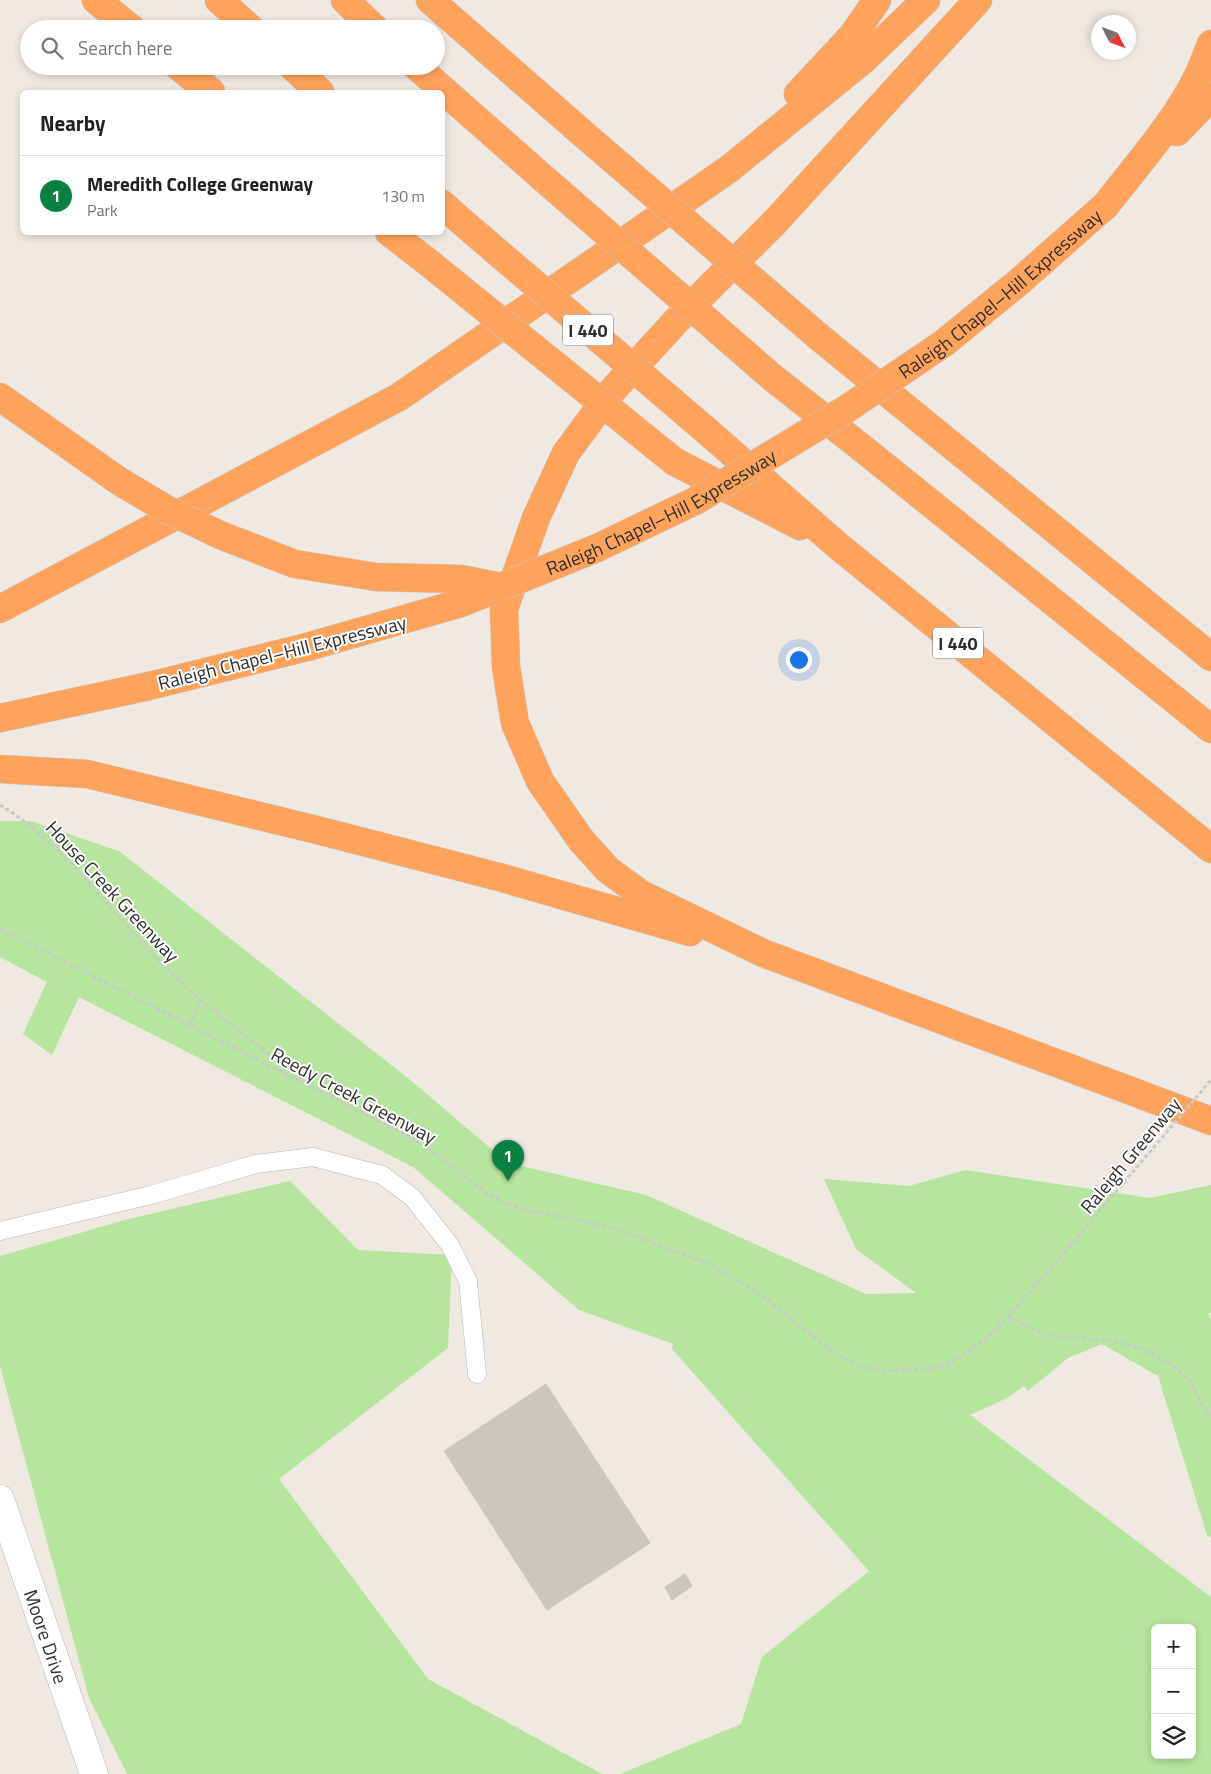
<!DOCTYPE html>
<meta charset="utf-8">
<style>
body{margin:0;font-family:"Titillium Web",sans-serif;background:#f6f6f6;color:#222}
.controls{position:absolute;right:15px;bottom:15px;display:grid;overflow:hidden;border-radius:8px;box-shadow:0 2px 8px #0003}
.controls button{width:45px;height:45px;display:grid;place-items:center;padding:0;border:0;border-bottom:1px solid #e0e0e0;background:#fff;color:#222;font:25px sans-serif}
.compass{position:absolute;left:1091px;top:15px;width:45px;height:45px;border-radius:50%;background:#fff;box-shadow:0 2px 8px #0003;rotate:132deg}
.you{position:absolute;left:798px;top:659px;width:18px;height:18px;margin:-12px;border:4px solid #fff;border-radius:50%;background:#1a73e8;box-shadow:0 0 0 8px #1a73e833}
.badge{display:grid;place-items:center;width:32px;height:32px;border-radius:50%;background:#0b8043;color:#fff;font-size:16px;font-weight:700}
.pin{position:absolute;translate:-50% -41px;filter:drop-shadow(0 1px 2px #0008)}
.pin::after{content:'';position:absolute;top:26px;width:18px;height:15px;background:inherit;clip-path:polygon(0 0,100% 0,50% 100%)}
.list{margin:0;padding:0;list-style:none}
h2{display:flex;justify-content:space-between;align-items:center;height:65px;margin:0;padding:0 20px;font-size:21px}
h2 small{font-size:16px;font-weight:400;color:#767676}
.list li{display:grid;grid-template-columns:32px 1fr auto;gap:15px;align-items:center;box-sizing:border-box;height:80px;padding:0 20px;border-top:1px solid #e0e0e0}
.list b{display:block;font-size:19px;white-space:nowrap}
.list p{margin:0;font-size:16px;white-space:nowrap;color:#767676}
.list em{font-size:16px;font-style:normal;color:#767676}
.icon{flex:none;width:28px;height:28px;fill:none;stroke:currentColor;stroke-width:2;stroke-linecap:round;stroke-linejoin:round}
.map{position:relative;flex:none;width:1211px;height:1774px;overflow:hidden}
.search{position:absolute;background:#fff;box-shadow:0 2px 8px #0003;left:20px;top:20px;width:425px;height:55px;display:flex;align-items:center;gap:12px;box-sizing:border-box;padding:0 18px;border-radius:28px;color:#767676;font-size:19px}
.panel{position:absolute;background:#fff;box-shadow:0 2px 8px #0003;left:20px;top:90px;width:425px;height:145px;border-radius:8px}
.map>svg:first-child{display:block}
.green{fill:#b6e59e;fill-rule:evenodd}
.building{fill:#cbc7bf;stroke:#cbc5ba}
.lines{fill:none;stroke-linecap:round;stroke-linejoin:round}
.service-casing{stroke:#b4b7c1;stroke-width:19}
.minor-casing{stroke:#b4b7c1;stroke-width:29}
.motorway-casing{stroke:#c9c9c9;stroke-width:29}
.path{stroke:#c9c9c9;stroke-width:3;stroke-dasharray:4 2.5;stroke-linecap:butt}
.service{stroke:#fff;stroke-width:18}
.minor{stroke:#fff;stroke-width:28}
.motorway{stroke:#ffa35c;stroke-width:28}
.motorway-bridge-casing{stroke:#c9c9c9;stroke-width:29;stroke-linecap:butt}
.path-bridge{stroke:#c9c9c9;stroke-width:3;stroke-dasharray:4 2.5;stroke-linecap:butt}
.motorway-bridge{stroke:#ffa35c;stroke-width:28}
.labels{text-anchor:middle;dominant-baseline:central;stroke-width:4;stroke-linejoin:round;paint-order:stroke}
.shield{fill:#fff;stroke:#6d6d6d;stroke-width:1}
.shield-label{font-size:18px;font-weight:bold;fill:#2e2e2e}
.street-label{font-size:19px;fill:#2e2e2e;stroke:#fff}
</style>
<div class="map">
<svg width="1211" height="1774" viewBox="0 0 1211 1774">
<rect width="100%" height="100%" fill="#efe9e1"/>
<!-- green -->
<path class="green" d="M0,821h30l89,30 290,228 99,84 138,32 220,99 50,-1 -60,-44 -32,-70 85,7 56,-16 185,28 61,-13v128h-3l3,7v218l-4,-3 -49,-159 -56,-32 -34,14 -40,33 -4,-5 -17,12 -37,17 241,182v177h-591l121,-50 21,-67 107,-86 -197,-222 1,-5 -94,-34 -166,-143 -334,-170 -27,58 -29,-21 24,-52 -47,-25zM1155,1628h37v127h-37z
M290,1181l68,69 94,5 -4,93 -169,131 149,200 174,95h-475l-38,-76 -89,-332v-110l125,-36z"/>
<!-- building -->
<path class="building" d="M546,1384l104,159 -103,67 -103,-159z
M685,1574l7,12 -20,14 -7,-13z"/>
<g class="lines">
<!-- service casing -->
<g class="service-casing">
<path id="service" d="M0,1231l151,-36 105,-31 57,-7 69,18 30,22 38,48 18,36 9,93"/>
</g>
<!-- minor casing -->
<g class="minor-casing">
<g id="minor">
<path id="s1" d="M0,1499l94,275"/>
</g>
</g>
<!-- motorway casing -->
<g class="motorway-casing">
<path id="motorway" d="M96,0l36,29
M219,0l32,29
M345,0l30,29
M430,0l151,132
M978,0l-204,223 -95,95 -68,74 -45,61 -30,65 -32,91 2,58 9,56 25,58 41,59 27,30 33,24 122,59 448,168
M178,66l33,26
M292,66l28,26
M416,66l119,105
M798,94l55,-59 24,-35
M1177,132l34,-35
M442,204l26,23
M1106,205c31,-40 70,-84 92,-129 5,-10 9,-22 13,-32
M389,232l40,31
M819,337l392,320
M773,378l89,70 349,281
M0,397l119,84
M708,432l129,113 374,304
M675,462l125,64
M0,609l399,-212 330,-228 133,-108 64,-61
M0,718l149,-32 158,-39
M0,769l87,5 234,57 178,46 191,55"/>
</g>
<!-- path -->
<path class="path" d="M0,805c66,39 108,106 162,159 45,45 97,82 148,120
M0,929l414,210 27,19 48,37 19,9 18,6 61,12 28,7 94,35 53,31 74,60 26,12 23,4 52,-3 22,-10 26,-19 23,-22 61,-70
M189,1025l12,-24
M1008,1317l26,13 20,6 60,5 28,8 27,14 20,17 22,39"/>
<!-- service -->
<use href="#service" class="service"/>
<!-- minor -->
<use href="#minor" class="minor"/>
<!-- motorway -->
<use href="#motorway" class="motorway"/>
<!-- motorway-bridge casing -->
<g class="motorway-bridge-casing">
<g id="motorway-bridge">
<path d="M581,132l238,205"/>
<path d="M535,171l238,207"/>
<path d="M468,227l240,205"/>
<path d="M429,263l246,199"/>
<path d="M119,481l47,28 54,26 75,29 81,13 85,2 40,8"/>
<path id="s2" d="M307,647l154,-44 136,-55 98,-47 150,-91 99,-67 76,-62 86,-76"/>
</g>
</g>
<!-- path-bridge -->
<path class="path-bridge" d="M1069,1247l142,-167"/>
<!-- motorway-bridge -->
<use href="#motorway-bridge" class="motorway-bridge"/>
</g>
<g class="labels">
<!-- shield labels -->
<g class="shield">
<rect x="563" y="314.5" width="50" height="31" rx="4"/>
<rect x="933" y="627.5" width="50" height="31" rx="4"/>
</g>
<g class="shield-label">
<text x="588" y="330">I 440</text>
<text x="958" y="643">I 440</text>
</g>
<!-- street labels -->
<g class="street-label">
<text stroke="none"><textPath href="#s2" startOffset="785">Raleigh Chapel–Hill Expressway</textPath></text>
<text stroke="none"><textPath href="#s2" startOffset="380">Raleigh Chapel–Hill Expressway</textPath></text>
<text transform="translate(282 652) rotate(-14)">Raleigh Chapel–Hill Expressway</text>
<text transform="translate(113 891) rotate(47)">House Creek Greenway</text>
<text transform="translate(354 1095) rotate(28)">Reedy Creek Greenway</text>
<text transform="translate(1130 1155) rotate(-50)">Raleigh Greenway</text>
<text stroke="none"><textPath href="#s1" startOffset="145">Moore Drive</textPath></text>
</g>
</g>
</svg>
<div class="controls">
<button>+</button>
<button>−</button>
<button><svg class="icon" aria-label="layers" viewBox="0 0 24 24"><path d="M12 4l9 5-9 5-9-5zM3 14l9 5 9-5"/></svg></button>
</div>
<svg class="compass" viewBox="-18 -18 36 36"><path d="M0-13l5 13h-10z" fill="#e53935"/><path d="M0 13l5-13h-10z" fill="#767676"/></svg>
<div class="you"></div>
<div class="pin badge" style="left:508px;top:1181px">1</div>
<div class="search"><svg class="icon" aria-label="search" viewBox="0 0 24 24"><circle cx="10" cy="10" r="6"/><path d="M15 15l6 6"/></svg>Search here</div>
<section class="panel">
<h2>Nearby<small></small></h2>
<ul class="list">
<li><span class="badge">1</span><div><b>Meredith College Greenway</b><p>Park</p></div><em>130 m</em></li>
</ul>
</section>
</div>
